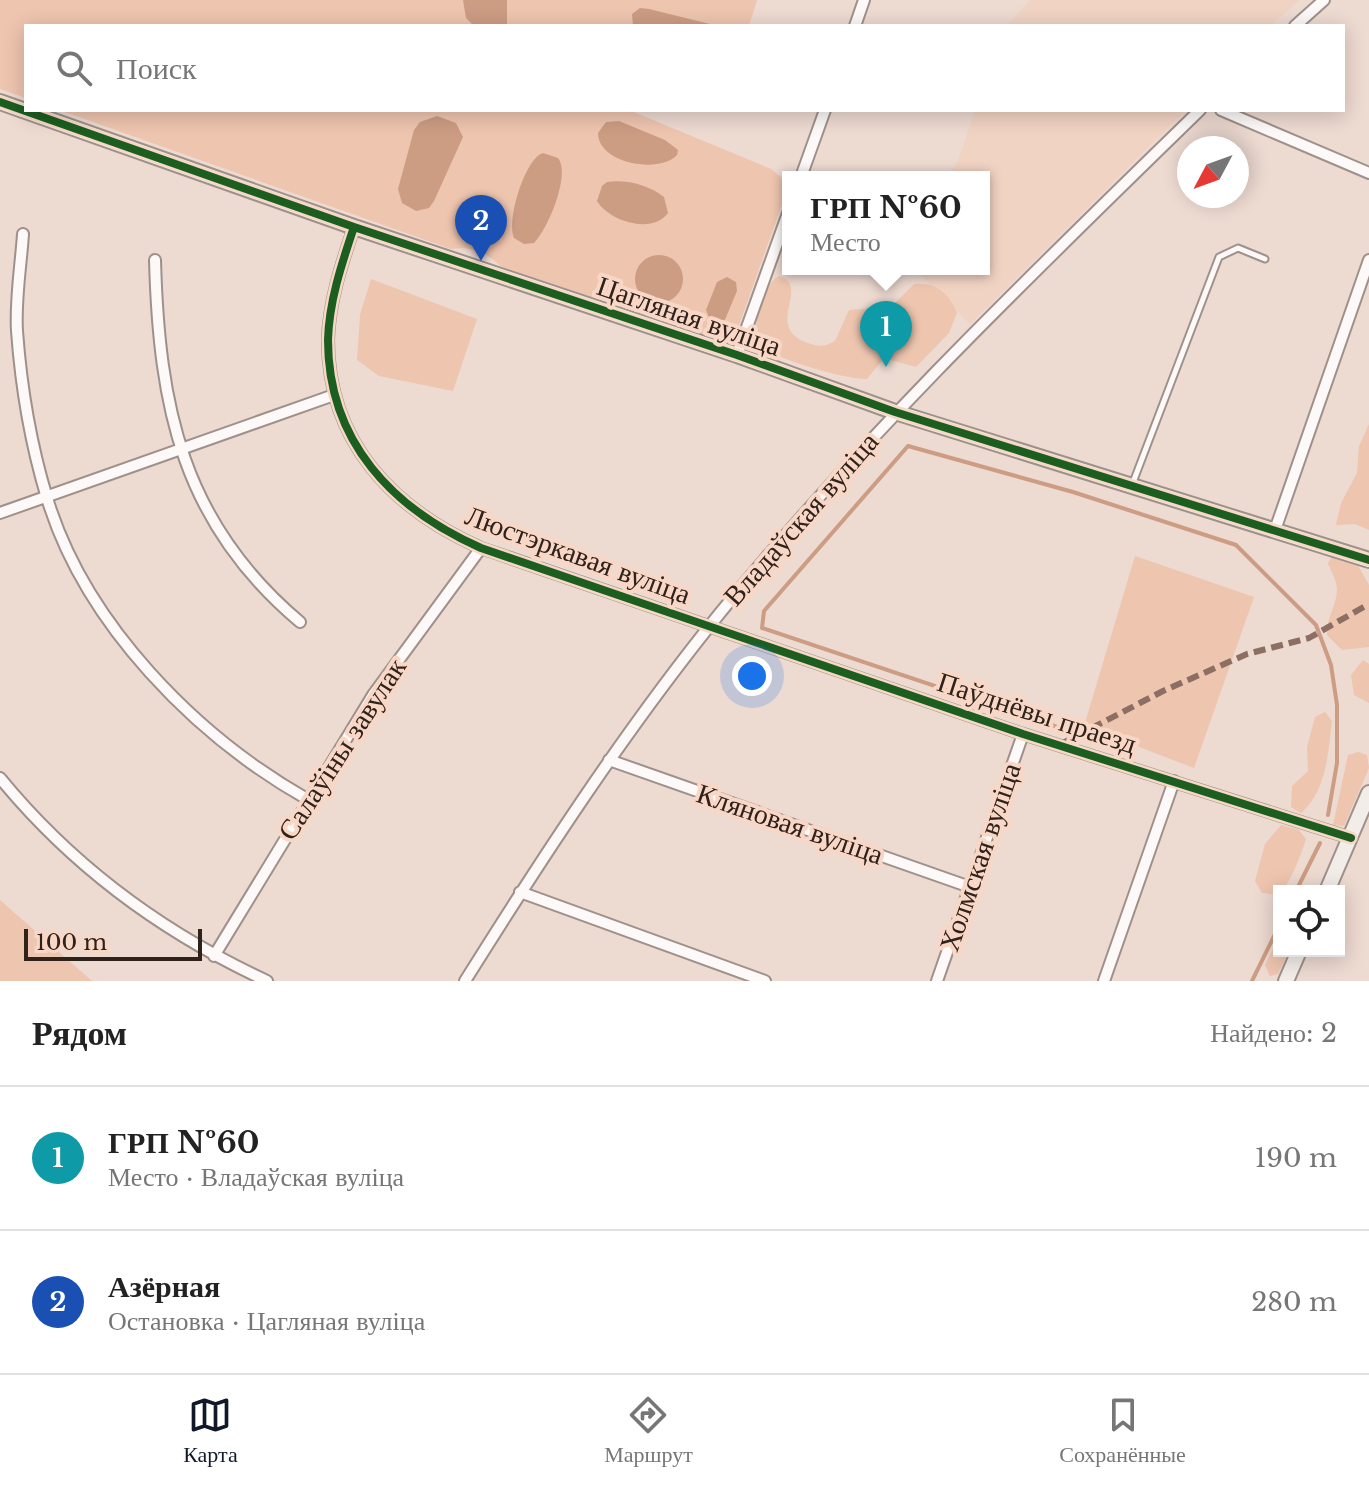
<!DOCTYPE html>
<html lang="ru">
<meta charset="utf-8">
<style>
body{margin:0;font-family:"Libre Baskerville",serif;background:#f2f2f2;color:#222}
.controls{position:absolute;right:24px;bottom:24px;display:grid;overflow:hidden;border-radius:0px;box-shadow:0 4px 20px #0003}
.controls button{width:72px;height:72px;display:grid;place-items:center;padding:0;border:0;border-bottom:2px solid #e0e0e0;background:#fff;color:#222;font:40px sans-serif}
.compass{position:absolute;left:1177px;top:136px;width:72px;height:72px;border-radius:50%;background:#fff;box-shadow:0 4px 20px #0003;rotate:229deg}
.scale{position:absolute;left:24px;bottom:20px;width:178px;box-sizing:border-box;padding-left:8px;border:4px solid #2e221b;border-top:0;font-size:22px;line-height:28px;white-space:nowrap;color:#2e221b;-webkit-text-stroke:6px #f8d7c6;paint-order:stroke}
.you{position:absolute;left:752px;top:676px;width:28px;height:28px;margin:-20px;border:6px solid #fff;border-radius:50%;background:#1a73e8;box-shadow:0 0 0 12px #1a73e833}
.badge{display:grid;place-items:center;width:52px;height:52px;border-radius:50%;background:#111827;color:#fff;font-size:26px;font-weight:700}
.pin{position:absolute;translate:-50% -66px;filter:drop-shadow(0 2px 4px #0008)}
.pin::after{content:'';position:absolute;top:42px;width:28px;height:24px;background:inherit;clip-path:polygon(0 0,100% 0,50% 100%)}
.popup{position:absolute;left:782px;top:171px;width:208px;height:104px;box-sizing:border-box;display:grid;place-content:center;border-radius:0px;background:#fff;filter:drop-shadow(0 2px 6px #0005);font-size:26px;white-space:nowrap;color:#767676}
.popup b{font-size:30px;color:#222}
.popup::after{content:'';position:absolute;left:50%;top:100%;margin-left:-16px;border:16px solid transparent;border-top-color:#fff}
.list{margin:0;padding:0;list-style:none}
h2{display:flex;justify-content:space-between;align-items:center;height:104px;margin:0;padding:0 32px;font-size:34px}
h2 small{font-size:26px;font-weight:400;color:#767676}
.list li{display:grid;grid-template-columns:52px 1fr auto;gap:24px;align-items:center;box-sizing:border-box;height:144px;padding:0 32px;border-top:2px solid #e0e0e0}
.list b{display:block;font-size:30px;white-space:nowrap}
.list p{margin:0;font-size:26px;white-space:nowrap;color:#767676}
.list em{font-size:26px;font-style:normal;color:#767676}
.icon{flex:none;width:44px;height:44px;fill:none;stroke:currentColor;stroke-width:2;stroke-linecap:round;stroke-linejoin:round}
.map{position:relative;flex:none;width:1369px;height:981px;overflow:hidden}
.search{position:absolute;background:#fff;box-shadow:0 4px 20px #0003;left:24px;right:24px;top:24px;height:88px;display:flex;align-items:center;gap:20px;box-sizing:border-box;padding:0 28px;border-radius:0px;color:#767676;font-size:30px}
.sheet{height:392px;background:#fff}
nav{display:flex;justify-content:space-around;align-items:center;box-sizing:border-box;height:112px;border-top:2px solid #e0e0e0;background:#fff;font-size:22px;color:#767676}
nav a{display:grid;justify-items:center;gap:4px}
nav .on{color:#111827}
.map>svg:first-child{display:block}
.built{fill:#f1d3c3}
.green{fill:#eec5af}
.water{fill:#cc9c83}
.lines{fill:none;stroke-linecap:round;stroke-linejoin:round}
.stream{stroke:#cc9c83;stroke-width:4}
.lane-casing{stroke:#9e908a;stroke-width:9}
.street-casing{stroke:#9e908a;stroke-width:14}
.secondary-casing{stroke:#9e908a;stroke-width:18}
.lane{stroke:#fcf9f8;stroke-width:5}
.street{stroke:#fcf9f8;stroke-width:10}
.secondary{stroke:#f3ede9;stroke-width:14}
.quiet{stroke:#8d6e63;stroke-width:6;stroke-dasharray:12 6;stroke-linecap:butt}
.cycleway-casing{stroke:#f8d7c6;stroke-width:13}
.cycleway{stroke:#1b5e20;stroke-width:8}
.labels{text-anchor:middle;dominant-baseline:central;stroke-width:8;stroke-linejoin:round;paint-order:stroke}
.street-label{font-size:28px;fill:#2e221b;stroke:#f8d7c6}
</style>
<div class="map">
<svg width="1369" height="981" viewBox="0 0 1369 981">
<rect width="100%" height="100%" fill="#eddad1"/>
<!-- built -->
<path class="built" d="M1030,0h270l-30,26h-264z
M975,110h211l-216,214 -56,-55h70v-92h-35l10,-19z"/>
<!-- green -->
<path class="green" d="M0,0h757l-8,26h-723v72l-26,-9z
M59,110h570l142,59 10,8 4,19 -47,132 -8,9 -15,2 -215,-73c-12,-14 -31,-20 -49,-17z
M779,276c34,10 -19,53 32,68 9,3 16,2 24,-3l14,-31 42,-3 23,-23c22,-2 35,9 43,29l-8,20 -33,34 -32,-9 -17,21c-22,0 -91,-19 -106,-34 -11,-18 -1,-58 18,-69z
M371,279l106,40 -24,72 -74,-15 -22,-16 3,-45z
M1369,424v106l-14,-6 -19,1 5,-22 16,-30 2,-27z
M1334,553l20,5 15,27v62l-27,3 -15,-15c-1,-18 10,-29 10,-46 -1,-11 -6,-17 -9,-26z
M1135,556l119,41 -60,171 -110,-42z
M1363,660l6,4v39l-15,-8 -3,-20z
M1325,712l7,9c-4,31 -5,70 -31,92l-10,-6 1,-21 16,-15 -1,-24 8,-30z
M1358,752l9,3 2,13 -25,58 -11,-1 15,-70z
M1281,825l18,5 7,9c-7,21 -15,42 -27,56l-17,-2 -7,-12 10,-37z
M0,900l91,80 2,1h-93z
M1279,936v15h10l-11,23 -8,2 -5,-11z"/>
<!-- water -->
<path class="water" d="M463,0h44v25l-33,1 -8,-8z
M640,8l9,1 69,17h-85l-1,-12z
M437,116l19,7 7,14 -29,64 -5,7 -13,3 -14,-8 -4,-14 16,-59 6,-8z
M619,121l46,19 13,10 -1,5c-17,19 -79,9 -79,-22l8,-11z
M543,153l15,5c13,16 -10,71 -24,85l-10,1 -10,-6c-8,-17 11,-80 29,-85z
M607,182c19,-3 42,3 57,15l4,16c-16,22 -59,8 -71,-12l5,-15z
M635 279a24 24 0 1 1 48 0a24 24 0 1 1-48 0Z
M727,277l9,5 1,9 -13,31 -12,3 -6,-15 11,-28z"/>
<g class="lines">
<!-- stream -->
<path class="stream" d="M1066,730l-304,-102 2,-17 144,-165 165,46 163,53 80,80 15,40 6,40v58l-9,52
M1296,891l24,-48
M1252,981l27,-55"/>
<!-- lane casing -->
<g class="lane-casing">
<path id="lane" d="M1132,485l87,-228 19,-9 27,11"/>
</g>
<!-- street casing -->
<g class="street-casing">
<path id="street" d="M855,26l9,-26
M1295,26l29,-26
M1221,110l148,63
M801,177l24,-67
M354,227c-12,36 -25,74 -26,113 0,102 65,169 153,208l542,186 328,104
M23,234c-2,31 -8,65 -6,97 4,55 14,114 30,167 38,126 149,238 260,301
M155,260c4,146 27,263 145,362
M737,355l51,-142
M0,513l334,-118
M1275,530l94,-270
M609,760l361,127
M0,778c73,89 163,155 267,203
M520,892l245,89
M214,956l159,-261 108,-147
M465,981c79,-126 161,-252 255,-368 146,-180 314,-341 480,-503
M937,981l86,-247
M1104,981l70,-200"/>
</g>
<!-- secondary casing -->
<g class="secondary-casing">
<path id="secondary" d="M0,102l354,125 383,128 158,57 474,148
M1327,891l42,-98
M1286,981l13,-30"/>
</g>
<!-- lane -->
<use href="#lane" class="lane"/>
<!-- street -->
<use href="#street" class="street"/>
<!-- secondary -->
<use href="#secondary" class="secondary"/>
<!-- quiet -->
<path class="quiet" d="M1059,745l104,-54 84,-37 62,-16 60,-34"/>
<!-- cycleway casing -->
<g class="cycleway-casing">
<path id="cycleway" d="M0,102l354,125 383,128 158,57 474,148
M354,227c-12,36 -25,74 -26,113 0,102 65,169 153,208l542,186 328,104"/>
</g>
<!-- cycleway -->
<use href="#cycleway" class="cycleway"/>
</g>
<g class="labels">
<!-- street labels -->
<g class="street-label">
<text transform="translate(689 316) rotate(19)">Цагляная вуліца</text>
<text transform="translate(801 519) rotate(-49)">Владаўская вуліца</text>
<text transform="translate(578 555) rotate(20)">Люстэркавая вуліца</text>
<text transform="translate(1037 713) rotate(18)">Паўднёвы праезд</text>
<text transform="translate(342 749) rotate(-57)">Салаўіны завулак</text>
<text transform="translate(790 824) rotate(19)">Кляновая вуліца</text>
<text transform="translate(980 857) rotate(-71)">Холмская вуліца</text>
</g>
</g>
</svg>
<div class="controls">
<button><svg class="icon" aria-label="locate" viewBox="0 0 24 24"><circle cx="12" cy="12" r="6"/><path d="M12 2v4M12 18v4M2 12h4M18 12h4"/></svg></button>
</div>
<svg class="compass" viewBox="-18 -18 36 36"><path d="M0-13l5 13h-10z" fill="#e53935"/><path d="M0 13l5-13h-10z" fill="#767676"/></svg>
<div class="scale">100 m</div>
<div class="you"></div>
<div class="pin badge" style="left:886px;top:367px;background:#0f9aa8">1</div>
<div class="popup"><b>ГРП №60</b>Место</div>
<div class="pin badge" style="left:481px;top:261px;background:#1a4fb4">2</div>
<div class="search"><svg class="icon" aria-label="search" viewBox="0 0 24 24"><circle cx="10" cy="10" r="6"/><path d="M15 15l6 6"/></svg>Поиск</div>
</div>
<section class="sheet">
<h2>Рядом<small>Найдено: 2</small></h2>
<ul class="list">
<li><span class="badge" style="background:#0f9aa8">1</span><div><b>ГРП №60</b><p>Место · Владаўская вуліца</p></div><em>190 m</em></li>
<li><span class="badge" style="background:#1a4fb4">2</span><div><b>Азёрная</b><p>Остановка · Цагляная вуліца</p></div><em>280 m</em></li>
</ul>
</section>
<nav>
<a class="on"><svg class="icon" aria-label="map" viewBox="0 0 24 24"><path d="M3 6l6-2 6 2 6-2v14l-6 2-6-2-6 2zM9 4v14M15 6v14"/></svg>Карта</a>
<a><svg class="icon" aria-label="directions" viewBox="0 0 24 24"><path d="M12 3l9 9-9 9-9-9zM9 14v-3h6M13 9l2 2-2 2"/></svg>Маршрут</a>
<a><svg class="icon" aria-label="saved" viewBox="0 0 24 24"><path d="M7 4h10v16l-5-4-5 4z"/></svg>Сохранённые</a>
</nav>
